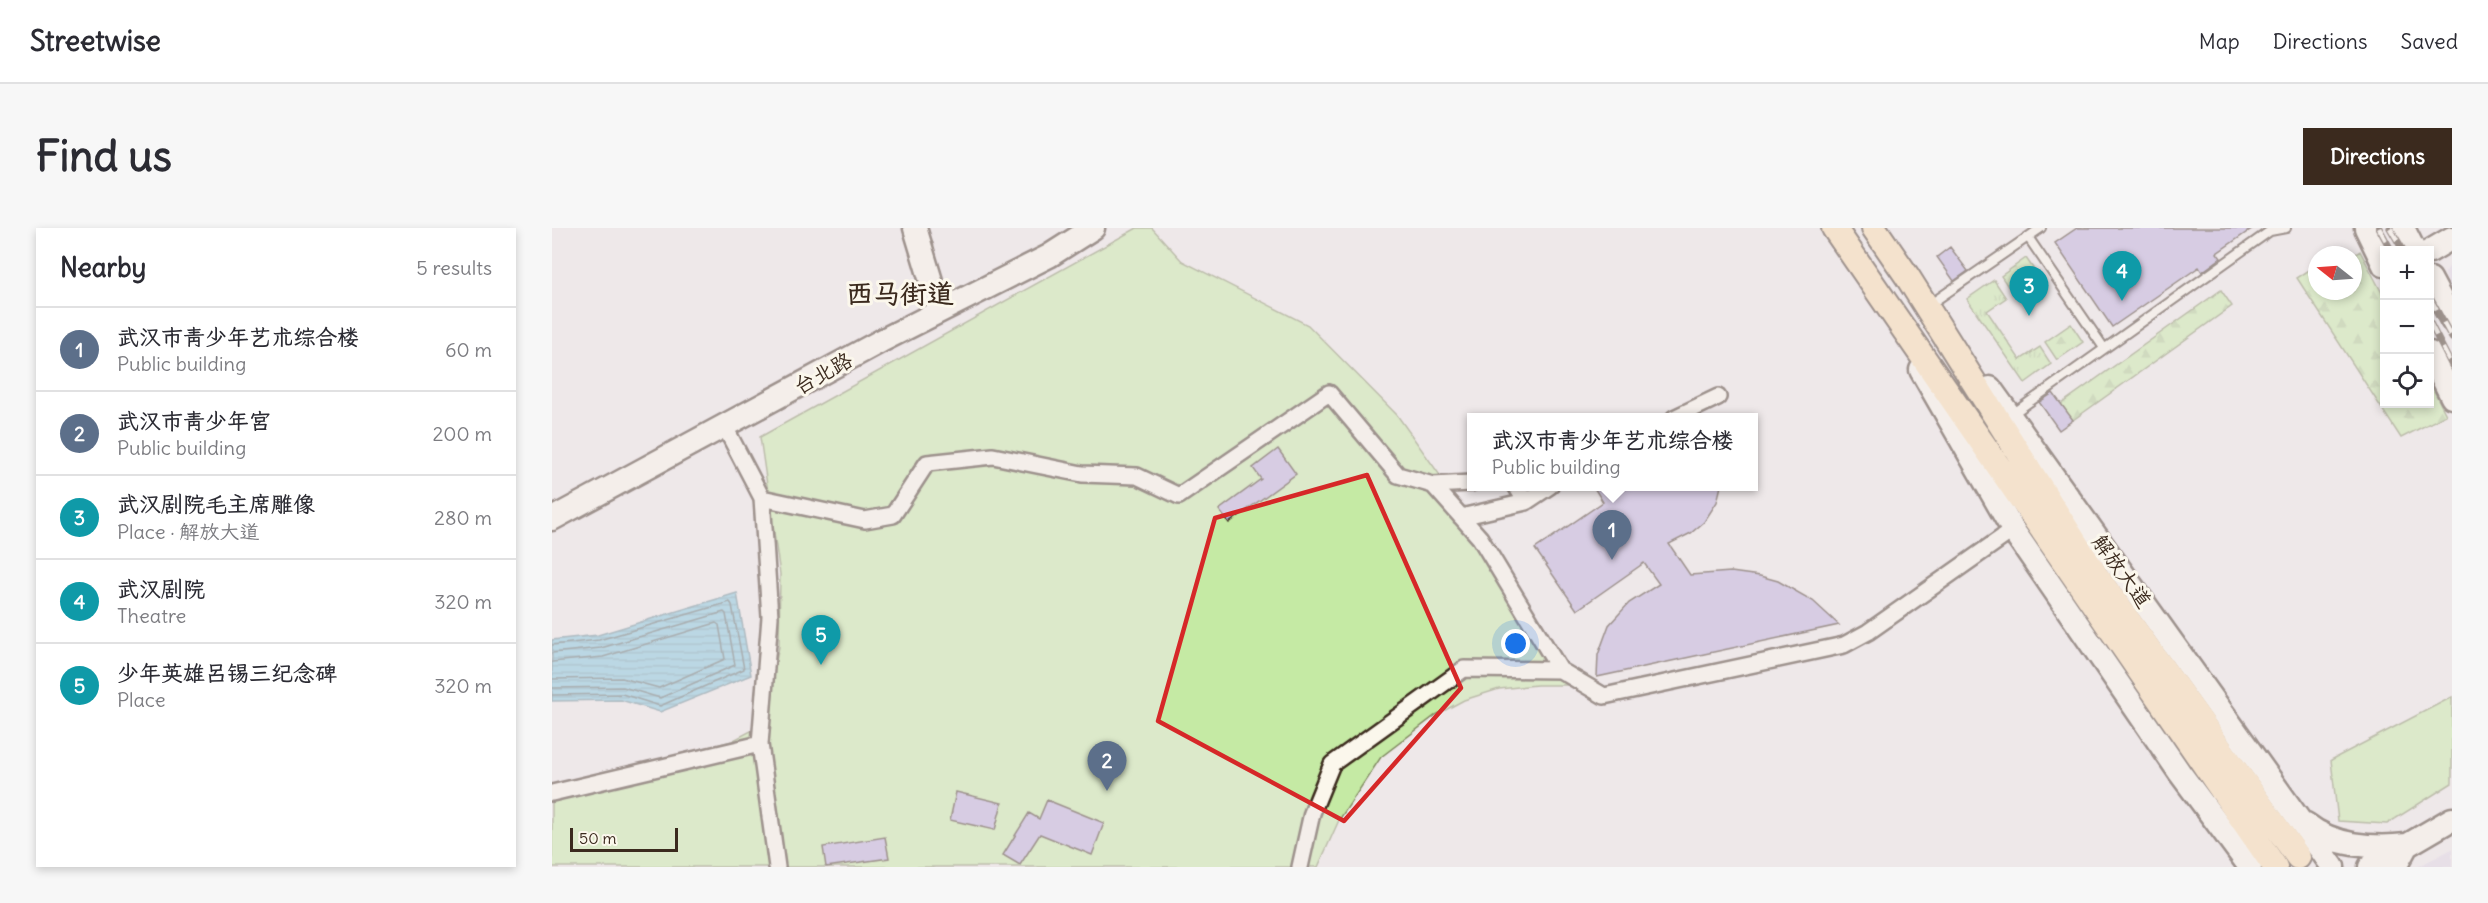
<!DOCTYPE html>
<meta charset="utf-8">
<style>
body{margin:0;font-family:Delius,"LXGW WenKai TC",sans-serif;background:#f7f7f7;color:#2b2b33}
.controls{position:absolute;right:18px;top:18px;display:grid;overflow:hidden;border-radius:0px;box-shadow:0 3px 9px #0003}
.controls button{width:54px;height:54px;display:grid;place-items:center;padding:0;border:0;border-bottom:2px solid #e1e1e2;background:#fff;color:#2b2b33;font:30px sans-serif}
.compass{position:absolute;left:1756px;top:18px;width:54px;height:54px;border-radius:50%;background:#fff;box-shadow:0 3px 9px #0003;rotate:287deg}
.scale{position:absolute;left:18px;bottom:15px;width:108px;box-sizing:border-box;padding-left:6px;border:3px solid #3b2a1e;border-top:0;font-size:16px;line-height:21px;white-space:nowrap;color:#3b2a1e;-webkit-text-stroke:4px #fbf7ec;paint-order:stroke}
.you{position:absolute;left:964px;top:416px;width:21px;height:21px;margin:-15px;border:4px solid #fff;border-radius:50%;background:#1a73e8;box-shadow:0 0 0 9px #1a73e833}
.badge{display:grid;place-items:center;width:39px;height:39px;border-radius:50%;background:#3b2a1e;color:#fff;font-size:20px;font-weight:700}
.pin{position:absolute;translate:-50% -50px;filter:drop-shadow(0 2px 3px #0008)}
.pin::after{content:'';position:absolute;top:32px;width:21px;height:18px;background:inherit;clip-path:polygon(0 0,100% 0,50% 100%)}
.popup{position:absolute;left:915px;top:185px;width:291px;height:78px;box-sizing:border-box;display:grid;place-content:center;border-radius:0px;background:#fff;filter:drop-shadow(0 2px 4px #0005);font-size:20px;white-space:nowrap;color:#7c7c81}
.popup b{font-size:22px;color:#2b2b33}
.popup::after{content:'';position:absolute;left:50%;top:100%;margin-left:-12px;border:12px solid transparent;border-top-color:#fff}
.list{margin:0;padding:0;list-style:none}
h2{display:flex;justify-content:space-between;align-items:center;height:78px;margin:0;padding:0 24px;font-size:26px}
h2 small{font-size:20px;font-weight:400;color:#7c7c81}
.list li{display:grid;grid-template-columns:39px 1fr auto;gap:18px;align-items:center;box-sizing:border-box;height:84px;padding:0 24px;border-top:2px solid #e1e1e2}
.list b{display:block;font-size:22px;white-space:nowrap}
.list p{margin:0;font-size:20px;white-space:nowrap;color:#7c7c81}
.list em{font-size:20px;font-style:normal;color:#7c7c81}
.icon{flex:none;width:33px;height:33px;fill:none;stroke:currentColor;stroke-width:2;stroke-linecap:round;stroke-linejoin:round}
.map{position:relative;flex:none;width:1900px;height:639px;overflow:hidden;border-radius:0px}
header{display:flex;align-items:center;gap:36px;box-sizing:border-box;height:84px;padding:0 30px;background:#fff;border-bottom:2px solid #e1e1e2}
header strong{font-size:28px}
nav{display:flex;gap:33px;margin-inline-start:auto;font-size:21px}
.intro{display:flex;align-items:center;justify-content:space-between;box-sizing:border-box;height:144px;padding:0 36px}
h1{margin:0;font-size:42px}
.button{padding:15px 27px;border-radius:0px;background:#3b2a1e;color:#fff;font-size:21px;font-weight:700}
main{display:flex;gap:36px;padding:0 36px}
aside{flex:1;background:#fff;border-radius:0px;box-shadow:0 3px 9px #0003}
.map>svg:first-child{display:block}
.built{fill:#ded6e5}
.grass{fill:url(#grass-tufts);stroke:#808a61;stroke-width:1.5}
.forest{fill:url(#forest-firs);stroke:#808a61;stroke-width:1.5}
.green{fill:#c5eaa4;stroke:#808a61;stroke-width:1.5}
.water{fill:url(#water-rules);stroke:#638691;stroke-width:1.5}
.lines{fill:none;stroke-linecap:round;stroke-linejoin:round}
.shore{stroke:#55686a;stroke-width:1.5}
.building{fill:#baacdc;stroke:#3b2a1e;stroke-width:1.5}
.lane-casing{stroke:#3b2a1e;stroke-width:12}
.street-casing{stroke:#3b2a1e;stroke-width:20}
.secondary-casing{stroke:#3b2a1e;stroke-width:27}
.primary-casing{stroke:#3b2a1e;stroke-width:28}
.lane{stroke:#fbf7ec;stroke-width:8}
.street{stroke:#fbf7ec;stroke-width:15}
.secondary{stroke:#fbf7ec;stroke-width:22}
.primary{stroke:#fbdcab;stroke-width:24}
.rail-casing{stroke:#3b2a1e;stroke-width:7}
.rail{stroke:#fbf7ec;stroke-width:4.5;stroke-dasharray:14;stroke-linecap:butt}
.marked{fill:none;stroke:#d62828;stroke-width:4.5;stroke-linejoin:round}
.labels{text-anchor:middle;dominant-baseline:central;stroke-width:6;stroke-linejoin:round;paint-order:stroke}
.street-label{font-size:21px;fill:#3b2a1e;stroke:#fbf7ec}
.district-label{font-size:27px;font-weight:bold;fill:#3b2a1e;stroke:#fbf7ec}
</style>
<header>
<strong>Streetwise</strong>
<nav><a>Map</a><a>Directions</a><a>Saved</a></nav>
</header>
<div class="intro"><h1>Find us</h1><a class="button">Directions</a></div>
<main>
<aside>
<h2>Nearby<small>5 results</small></h2>
<ul class="list">
<li><span class="badge" style="background:#5c6f8a">1</span><div><b>武汉市青少年艺术综合楼</b><p>Public building</p></div><em>60 m</em></li>
<li><span class="badge" style="background:#5c6f8a">2</span><div><b>武汉市青少年宫</b><p>Public building</p></div><em>200 m</em></li>
<li><span class="badge" style="background:#0f9aa8">3</span><div><b>武汉剧院毛主席雕像</b><p>Place · 解放大道</p></div><em>280 m</em></li>
<li><span class="badge" style="background:#0f9aa8">4</span><div><b>武汉剧院</b><p>Theatre</p></div><em>320 m</em></li>
<li><span class="badge" style="background:#0f9aa8">5</span><div><b>少年英雄吕锡三纪念碑</b><p>Place</p></div><em>320 m</em></li>
</ul>
</aside>
<div class="map">
<svg width="1900" height="639" viewBox="0 0 1900 639">
<defs>
<pattern id="grass-tufts" width="24" height="20" patternUnits="userSpaceOnUse" patternTransform="scale(1.5)"><rect width="24" height="20" fill="#c5eaa4"/><path d="M3 7l-1-3M5 7V3M7 7l1-3M15 17l-1-3M17 17v-4M19 17l1-3" fill="none" stroke="#aac98d"/></pattern>
<pattern id="forest-firs" width="22" height="20" patternUnits="userSpaceOnUse" patternTransform="scale(1.5)"><rect width="22" height="20" fill="#c5eaa4"/><path d="M5 1l3.5 6h-7zM16 11l3.5 6h-7z" fill="#aac98d"/></pattern>
<pattern id="water-rules" width="6" height="5" patternUnits="userSpaceOnUse" patternTransform="scale(1.5)"><rect width="6" height="5" fill="#7dc4dd"/><path d="M0 2.5h6" fill="none" stroke="#689fb3"/></pattern>
</defs>
<rect width="100%" height="100%" fill="#eee8e9"/>
<filter id="ink" filterUnits="userSpaceOnUse"><feTurbulence type="fractalNoise" baseFrequency=".0167" numOctaves="2"/><feDisplacementMap in="SourceGraphic" scale="12" xChannelSelector="R" yChannelSelector="G"/><feConvolveMatrix kernelMatrix="1 2 1 2 8 2 1 2 1" color-interpolation-filters="sRGB"/></filter>
<g filter="url(#ink)">
<!-- built -->
<path class="built" d="M1900,34v37l-7,-26z
M1900,621v18h-35z"/>
<!-- grass -->
<path class="grass" d="M1442,52l12,18 -19,13 33,49 20,-13 11,17 -26,19 -58,-84z"/>
<!-- forest -->
<path class="forest" d="M1808,23l24,46v107h46v-21l16,32 -45,23 -104,-160 20,-13v26h36v-35z
M1474,30l13,19 -26,17 -12,-18z
M1669,62l11,16 -159,114 -12,-16z
M1519,96l12,18 -26,18 -12,-18z"/>
<!-- green -->
<path class="green" d="M585,0h15l30,33 126,64 89,90 82,115 98,155h-40l-38,4 -35,11 -28,15 -55,42 -42,63 -21,47h-766v-80l180,-46 21,-11 12,-18 14,-65 1,-73 -20,-137z
M1900,469v86l-65,41 -49,-3 -7,-61z"/>
<!-- water -->
<path class="water" d="M185,365l14,82 -91,37 -39,-12 -69,1v-61l46,-5z"/>
<g class="lines">
<!-- shore -->
<path class="shore" d="M0,417l47,-5 131,-38 2,3 12,64 -84,37 -38,-12 -70,1
M0,425l49,-5 123,-36 2,2 9,51 -75,33 -37,-11 -71,1
M0,434l51,-5 113,-34 3,2 6,34 -66,29 -37,-10 -70,1"/>
</g>
<!-- building -->
<path class="building" d="M1525,0h176l-36,25 4,5 -19,14 -3,-5 -87,60 -57,-84z
M1398,19l18,24 -14,10 -17,-24z
M1501,165l20,27 -14,10 -20,-28z
M726,221l18,25 -67,49 -10,-13 42,-31 -8,-11z
M1041,258h128l-4,16 -13,20 -13,11 -22,11 21,31 41,-3 29,4 18,5 35,20 26,24 -242,52 1,-22 11,-30 20,-22 30,-19 -15,-21 -67,47 -42,-61 68,-47z
M404,564l46,11 -7,27 -45,-10z
M495,572l57,23 -12,32 -52,-21 -20,31 -17,-10 26,-42 10,6z
M333,609l4,21 -63,9 -3,-20z"/>
<g class="lines">
<!-- lane casing -->
<g class="lane-casing">
<path id="lane" d="M1476,9l76,111
M1377,77l112,-77
M1459,187l259,-184 16,-3"/>
</g>
<!-- street casing -->
<g class="street-casing">
<path id="street" d="M1122,190l44,-21
M881,257l47,53 80,132
M964,258l10,16 24,-16
M210,270l103,22 28,-5 34,-52 66,-7 89,18 55,2 42,20 150,-103 69,82 35,10 38,-2
M909,289l65,-15
M208,516l17,123
M0,565l208,-49 10,-127 -8,-119 -37,-71
M748,639l12,-54 20,-49 132,-95 96,1 44,26 240,-51 24,-13 145,-102"/>
</g>
<!-- secondary casing -->
<g class="secondary-casing">
<path id="secondary" d="M363,0l25,83
M1814,0l18,37
M1851,0l11,22
M1878,23l22,-13
M1878,51l22,41
M1878,125l22,44
M1369,142l92,160 167,243 70,94
M1438,160l343,479
M0,291l329,-178 168,-85 44,-28
M1754,596c27,22 67,25 101,21l-12,22
M1818,639l82,-48"/>
</g>
<!-- primary casing -->
<g class="primary-casing">
<path id="primary" d="M1282,0l441,639
M1322,0l33,48 188,298 203,283"/>
</g>
<!-- lane -->
<use href="#lane" class="lane"/>
<!-- street -->
<use href="#street" class="street"/>
<!-- secondary -->
<use href="#secondary" class="secondary"/>
<!-- primary -->
<use href="#primary" class="primary"/>
<!-- rail casing -->
<g class="rail-casing">
<path id="rail" d="M1827,0l12,22
M1838,0l13,22
M1878,70l22,40
M1878,95l22,43"/>
</g>
<!-- rail -->
<use href="#rail" class="rail"/>
</g>
</g>
<!-- marked area -->
<path d="M0 0H1900V639H0ZM815,247l94,213 -117,133 -186,-100 57,-203z" fill="#eee8e9" fill-opacity=".55" fill-rule="evenodd"/>
<path class="marked" d="M815,247l94,213 -117,133 -186,-100 57,-203z"/>
<g class="labels">
<!-- street labels -->
<g class="street-label">
<text transform="translate(271 145) rotate(-29)">台北路</text>
<text transform="translate(1570 343) rotate(54)">解放大道</text>
</g>
<!-- district labels -->
<g class="district-label">
<text x="348" y="65">西马街道</text>
</g>
</g>
</svg>
<div class="controls">
<button>+</button>
<button>−</button>
<button><svg class="icon" aria-label="locate" viewBox="0 0 24 24"><circle cx="12" cy="12" r="6"/><path d="M12 2v4M12 18v4M2 12h4M18 12h4"/></svg></button>
</div>
<svg class="compass" viewBox="-18 -18 36 36"><path d="M0-13l5 13h-10z" fill="#e53935"/><path d="M0 13l5-13h-10z" fill="#7c7c81"/></svg>
<div class="scale">50 m</div>
<div class="you"></div>
<div class="pin badge" style="left:1060px;top:332px;background:#5c6f8a">1</div>
<div class="popup"><b>武汉市青少年艺术综合楼</b>Public building</div>
<div class="pin badge" style="left:555px;top:563px;background:#5c6f8a">2</div>
<div class="pin badge" style="left:1477px;top:88px;background:#0f9aa8">3</div>
<div class="pin badge" style="left:1570px;top:73px;background:#0f9aa8">4</div>
<div class="pin badge" style="left:269px;top:437px;background:#0f9aa8">5</div>
</div>
</main>
